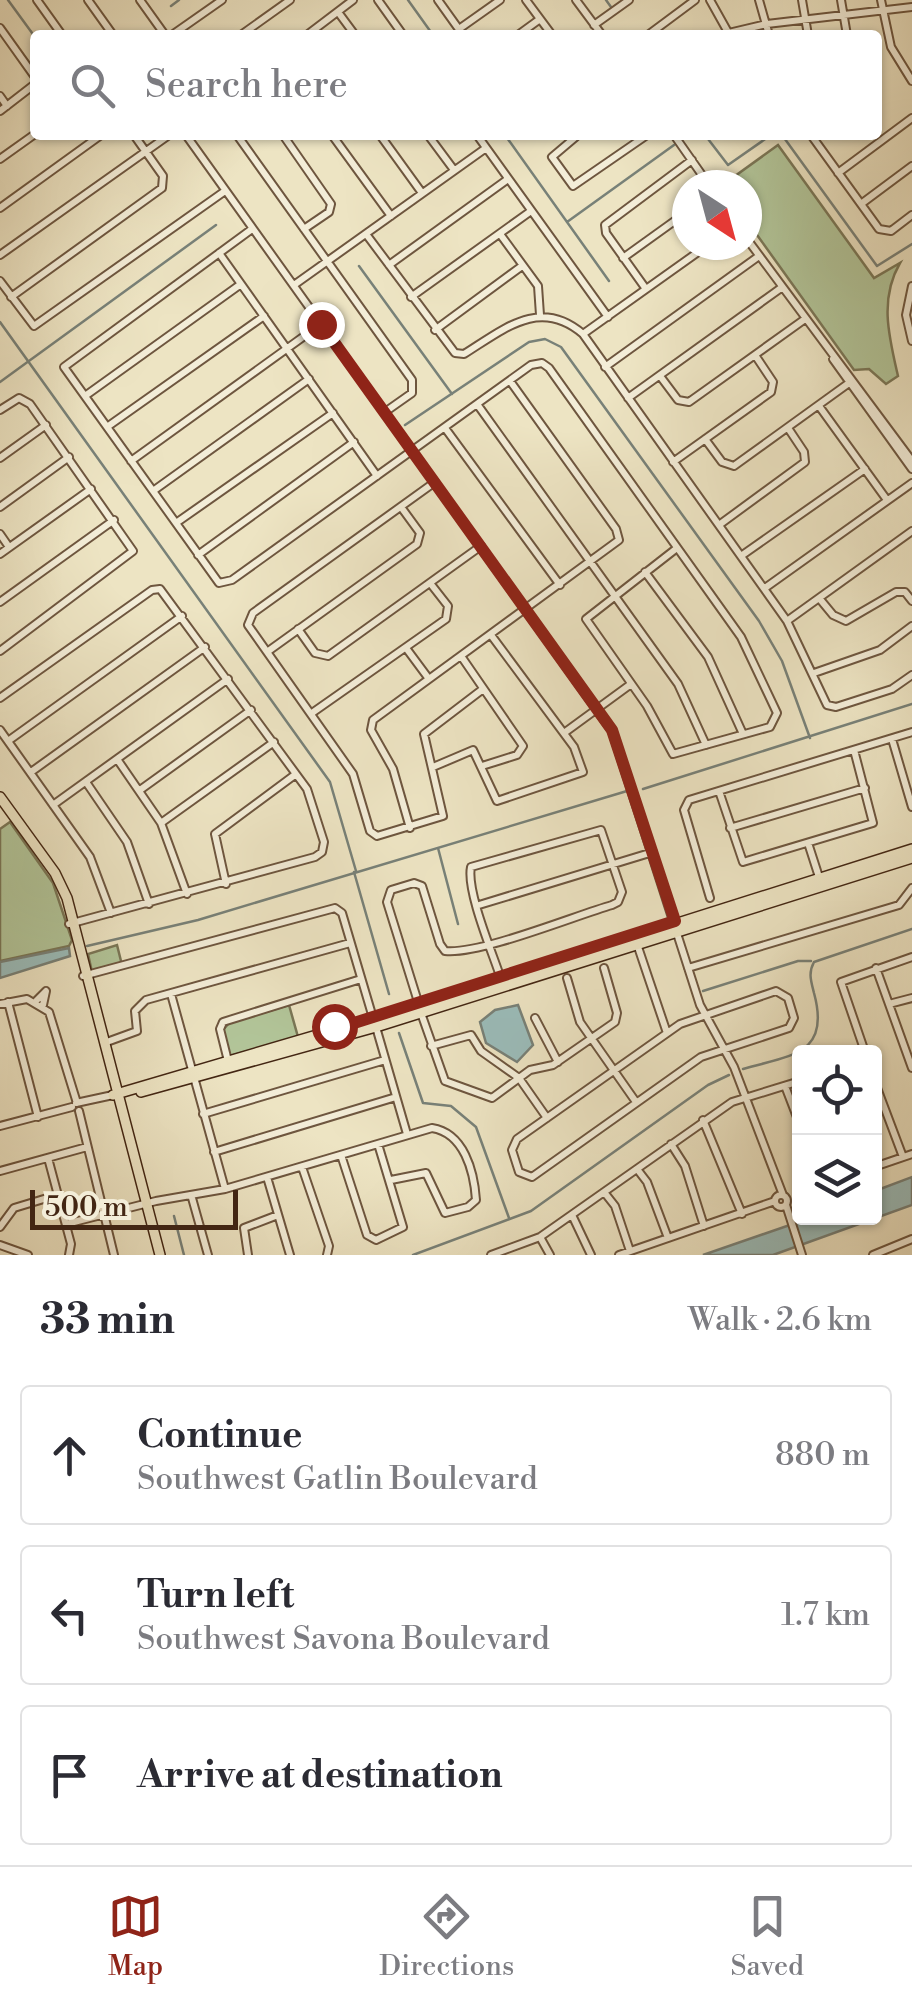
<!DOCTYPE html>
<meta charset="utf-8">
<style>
body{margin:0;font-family:"Libre Bodoni",serif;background:#f7f7f7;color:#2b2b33}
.controls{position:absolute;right:30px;bottom:30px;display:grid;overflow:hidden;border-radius:10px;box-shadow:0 2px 8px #0004}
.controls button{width:90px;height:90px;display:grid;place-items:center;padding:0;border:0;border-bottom:2px solid #e1e1e2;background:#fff;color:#2b2b33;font:50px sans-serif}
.compass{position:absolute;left:672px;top:170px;width:90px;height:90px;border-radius:50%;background:#fff;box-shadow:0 2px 8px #0004;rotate:144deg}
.scale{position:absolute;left:30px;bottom:25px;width:208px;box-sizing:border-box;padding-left:10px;border:5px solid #432613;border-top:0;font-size:28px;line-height:35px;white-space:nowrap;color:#432613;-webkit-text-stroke:8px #f3edd8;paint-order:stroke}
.stop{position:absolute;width:30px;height:30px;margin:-22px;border:8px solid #8f2418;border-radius:50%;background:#fff}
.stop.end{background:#8f2418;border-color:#fff;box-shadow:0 2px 10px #0008}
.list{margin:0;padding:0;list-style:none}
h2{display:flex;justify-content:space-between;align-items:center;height:130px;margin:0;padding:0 40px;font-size:42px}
h2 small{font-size:32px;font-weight:400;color:#7c7c81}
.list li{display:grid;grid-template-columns:65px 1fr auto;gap:30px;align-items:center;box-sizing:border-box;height:140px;margin:0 20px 20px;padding:0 20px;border:2px solid #e1e1e2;border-radius:10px}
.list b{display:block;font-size:38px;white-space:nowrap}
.list p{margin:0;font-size:32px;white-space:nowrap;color:#7c7c81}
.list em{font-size:32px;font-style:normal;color:#7c7c81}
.icon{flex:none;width:55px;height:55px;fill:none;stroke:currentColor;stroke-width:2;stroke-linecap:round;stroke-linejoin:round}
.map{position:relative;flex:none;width:912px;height:1255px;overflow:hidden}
.search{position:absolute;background:#fff;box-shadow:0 2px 8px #0004;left:30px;right:30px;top:30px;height:110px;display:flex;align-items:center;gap:25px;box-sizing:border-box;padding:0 35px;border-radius:10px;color:#7c7c81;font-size:38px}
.sheet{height:610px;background:#fff}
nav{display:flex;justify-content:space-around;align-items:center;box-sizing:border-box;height:140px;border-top:2px solid #e1e1e2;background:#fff;font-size:28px;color:#7c7c81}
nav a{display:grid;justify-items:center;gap:5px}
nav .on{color:#8f2418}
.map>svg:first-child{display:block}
.green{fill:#b2c599;stroke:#7a7656;stroke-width:2.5}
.water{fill:#9bbdbb;stroke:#788178;stroke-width:2.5}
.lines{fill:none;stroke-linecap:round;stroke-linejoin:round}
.stream{stroke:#788178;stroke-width:2.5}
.minor-casing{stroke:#6e563f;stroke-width:10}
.major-casing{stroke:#432613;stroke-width:12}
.minor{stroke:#f3edd8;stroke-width:6}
.major{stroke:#ede4c3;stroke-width:9}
.route{stroke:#8f2418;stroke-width:12}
</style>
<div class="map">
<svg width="912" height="1255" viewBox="0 0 912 1255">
<rect width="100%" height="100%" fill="#ede4c3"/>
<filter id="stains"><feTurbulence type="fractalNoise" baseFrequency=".002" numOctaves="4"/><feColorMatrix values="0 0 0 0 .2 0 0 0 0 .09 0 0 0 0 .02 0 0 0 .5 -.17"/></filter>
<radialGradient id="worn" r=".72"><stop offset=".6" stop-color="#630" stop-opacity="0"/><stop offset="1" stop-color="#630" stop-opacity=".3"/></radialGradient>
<!-- green -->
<path class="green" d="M778,145l96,133 26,-15c-21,36 -11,74 -2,113l-12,8 -17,-15 -15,1 -107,-149v-36l-23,-1z
M10,822l43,61 19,57 -3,6 -69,15v-132z
M117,945l5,20 -30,7 -4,-18z
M289,1005l9,32 -68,19 -7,-26 6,-7z"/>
<!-- water -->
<path class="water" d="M69,948l1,8 -70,22v-16z
M518,1005l15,40 -16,17 -31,-19 -6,-21 15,-12z
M912,1177v28l-139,50h-70l107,-37h64l1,-27z"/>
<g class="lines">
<!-- stream -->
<path class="stream" d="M8,0l27,37
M408,0l25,35
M606,0l5,7
M171,6l8,-6
M505,135l104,146
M705,135l23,30 43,-30
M782,135l95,131 35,-22
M684,137l3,-2
M567,222l107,-77
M359,266l93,128
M0,322l330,460 26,89
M0,382l216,-157
M405,425l124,-83 16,-3 16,8 198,274 23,40 28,77
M643,789l269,-85
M438,848l20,76
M354,872l35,122
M87,946l111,-26 429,-129
M703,991l95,-30h13
M399,1033l24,70 28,3 25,21 33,91
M743,1069c48,-14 88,-14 71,-76 -3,-12 -6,-20 0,-31l98,-33
M174,1216l10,39
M413,1255l118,-44 177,-126 21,-10"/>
<!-- minor casing -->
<g class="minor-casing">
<path id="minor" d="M37,0l25,35
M88,0l25,35
M140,0l25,35
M378,0l25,35
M438,0l25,35
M526,0l26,35
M576,0l26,35
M710,0l19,34
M759,0l10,35
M802,0l6,35
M841,0l6,35
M881,0l10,47 21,34
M338,12l17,23
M594,25l35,-25
M0,28l35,49
M459,29l41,-29
M172,35l50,-35
M241,35l49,-35
M307,35l46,-35
M518,35l22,-16
M648,35l47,-35
M720,35l47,-11 145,-17
M0,96l7,10
M0,111l35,-27
M186,135l426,596 88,274 34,62 49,128
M237,135l175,245v13l-27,19
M283,135l48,69 -2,8 -25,17
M332,135l59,81
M380,135l42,58
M428,135l26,35
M477,135l131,182
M578,135l-26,22 21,29 74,-51
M674,135l35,50
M811,135l68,94 12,2 21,-16
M0,159l35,-25
M838,173l74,-55
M861,204l51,-38
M0,208l101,-73
M252,229l-188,138 155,216 13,-3 299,-215 11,-2 7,5 192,269 36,76 -7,14 -97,27 -26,-48 -61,-87 91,-71
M366,234l89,119 9,1c40,-25 76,-57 119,-20l204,287 40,84 9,2 56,-18 20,-14
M500,234l38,52 2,29
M747,239l165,222
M219,253l158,223
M0,255l169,-120
M623,258l64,-46
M389,265l119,-86
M0,281l34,45 191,-135
M294,285l192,-137
M912,286l-6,29 6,26
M646,289l-40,-56 -1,-8 87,-65
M11,297l151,-109 1,-12 -29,-41
M411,297l120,-86
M435,330l87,-64
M583,334l125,-89
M833,359l79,110
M605,367l154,-111
M660,376l18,24 11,2 116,-83
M85,396l156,-112
M628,398l153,-110
M477,404l201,280 28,61
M819,406l68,94
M0,410l19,-12 11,6 103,147 -133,100
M107,427l157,-111
M445,428l115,157
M705,439l17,23 12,4 115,-83
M0,458l46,-33
M131,461l190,-137
M673,462l98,-70 2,-10 -18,-27
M435,482l-182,131 -5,12 105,149 17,57 7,5 66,-20 -19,-82 59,-45
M153,491l156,-112
M0,507l69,-50
M176,523l157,-110
M719,525l86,-63 -1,-10 -16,-24
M0,534l9,13
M0,554l91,-65
M198,555l156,-113
M741,556l124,-87
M645,572l63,85 35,77
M765,588l147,-105
M819,598l14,17 13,6 50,-29h9l7,9
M0,602l114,-82
M787,621l125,-90
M298,629l17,24 13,3 153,-110
M406,648l23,31
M267,652l150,-108 3,-11 -19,-26
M461,656l62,90 -6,9 -35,11
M814,673l66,-23 32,-24
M0,698l152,-108 8,-1 147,200 17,53 -2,10 -7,5 -246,67
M312,713l134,-94 2,-13 -18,-23
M0,730l90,127 21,56
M564,733l67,-49
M892,739l20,68
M8,741l174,-125
M117,759l44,64 26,71
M433,767l40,-17 24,51 86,-29 -9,-25 -83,-112
M31,772l174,-125
M86,782l41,60 22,62
M140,790l111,-80
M719,791l24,71 130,-39 -19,-73
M53,805l175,-126
M161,823l113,-81
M410,828l-17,-59 -22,-39 2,-10 246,-180 -3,-11 -106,-148
M730,828l135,-40
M809,846l10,31
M226,884l-11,-50 81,-60
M710,898l-26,-88 5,-10 223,-68
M479,905l174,-53
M637,944l30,89
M688,968l211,-63 13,-17
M876,968l36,100
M83,976l252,-68 7,5 31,105
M567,978l13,44 56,80
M776,991l12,7 6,20 -5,10 -88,29 -169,120 -13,-5 -7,-22 5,-11 163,-115z
M171,994l54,195
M36,1001l10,-10 -3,14
M8,1002l30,115
M0,1004l27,-5 22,13 28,91
M889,1004l23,-6
M419,1005l-32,-103 4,-12 23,-7 8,3 18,58 5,7c34,4 129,-35 167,-46l6,-3 4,-10 -21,-62 -130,37c-5,24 22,87 30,112
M421,1013l24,68 47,17 38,-28 23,-5 62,-43 2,-9 -13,-45
M535,1018l23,44
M376,1027l31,107
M104,1043l33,-12 -2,-20 11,-11 204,-57
M431,1046l40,-11 10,16 38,27 28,40
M865,1052l-24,-70 71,-25
M228,1061l-8,-32 3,-7 138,-43
M874,1080l29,77
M785,1086l15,39
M76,1103l37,-8
M79,1111l35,144
M203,1114l182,-54
M703,1120l39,94
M0,1126l72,-19
M671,1144l14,22 19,60
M214,1152l182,-55
M341,1155l26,80 9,5 27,-13 -25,-83
M48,1158l23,86 -2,11
M302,1167l27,79 -2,9
M874,1167l38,-13
M637,1169l10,13 21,56
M0,1171l87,-24
M267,1177l23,78
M604,1192l11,14 15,45
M775 1201a6 6 0 1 1 12 0a6 6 0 1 1-12 0Z
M192,1198l16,57
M786,1205l16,50
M572,1215l19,40
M66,1224l90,-23 69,-12 207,-61c32,5 42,43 44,72l-8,7 -23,6 -19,-40 -35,7
M0,1227l14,-19 43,-13
M540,1237l10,18
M0,1245l28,10
M248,1255l-4,-27 34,-13
M491,1255l49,-18 192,-135 68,-21
M619,1255l156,-54
M873,1255l39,-16"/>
</g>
<!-- major casing -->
<g class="major-casing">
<path id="major" d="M0,797l55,76 12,25 93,357
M141,1092l235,-65 536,-169
M113,1095l306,-90 493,-156"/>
</g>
<!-- minor -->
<use href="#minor" class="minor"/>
<!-- major -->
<use href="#major" class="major"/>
</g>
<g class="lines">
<!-- route -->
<path class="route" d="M321,324l291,406 63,191 -343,109 2,-4"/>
</g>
<rect width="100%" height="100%" filter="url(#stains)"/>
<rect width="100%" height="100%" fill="url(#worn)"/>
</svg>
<div class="controls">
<button><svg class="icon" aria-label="locate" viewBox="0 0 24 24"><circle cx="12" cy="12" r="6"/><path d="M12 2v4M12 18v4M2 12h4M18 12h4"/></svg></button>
<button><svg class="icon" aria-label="layers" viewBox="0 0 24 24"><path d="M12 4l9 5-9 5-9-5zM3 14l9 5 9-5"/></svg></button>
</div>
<svg class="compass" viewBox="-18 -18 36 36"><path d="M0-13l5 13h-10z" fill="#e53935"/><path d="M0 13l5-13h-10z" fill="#7c7c81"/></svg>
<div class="scale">500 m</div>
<div class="stop" style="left:334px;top:1026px"></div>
<div class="stop end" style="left:321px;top:324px"></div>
<div class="search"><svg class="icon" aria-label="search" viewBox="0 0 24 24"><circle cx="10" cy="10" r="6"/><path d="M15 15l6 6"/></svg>Search here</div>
</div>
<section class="sheet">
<h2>33 min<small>Walk · 2.6 km</small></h2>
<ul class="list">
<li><svg class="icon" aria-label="ahead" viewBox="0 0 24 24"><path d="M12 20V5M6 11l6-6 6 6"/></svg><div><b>Continue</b><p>Southwest Gatlin Boulevard</p></div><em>880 m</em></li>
<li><svg class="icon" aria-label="left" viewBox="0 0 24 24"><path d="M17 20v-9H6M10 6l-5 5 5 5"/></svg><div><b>Turn left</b><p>Southwest Savona Boulevard</p></div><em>1.7 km</em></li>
<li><svg class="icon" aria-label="arrive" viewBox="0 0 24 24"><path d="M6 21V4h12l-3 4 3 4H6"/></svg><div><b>Arrive at destination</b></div></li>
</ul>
</section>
<nav>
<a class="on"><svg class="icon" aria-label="map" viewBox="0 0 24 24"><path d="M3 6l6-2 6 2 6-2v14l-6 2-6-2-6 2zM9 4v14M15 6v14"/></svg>Map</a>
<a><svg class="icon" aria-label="directions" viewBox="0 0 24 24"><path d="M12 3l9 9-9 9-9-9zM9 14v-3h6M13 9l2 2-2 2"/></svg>Directions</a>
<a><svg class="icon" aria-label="saved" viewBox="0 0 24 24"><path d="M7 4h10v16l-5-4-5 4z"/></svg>Saved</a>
</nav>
